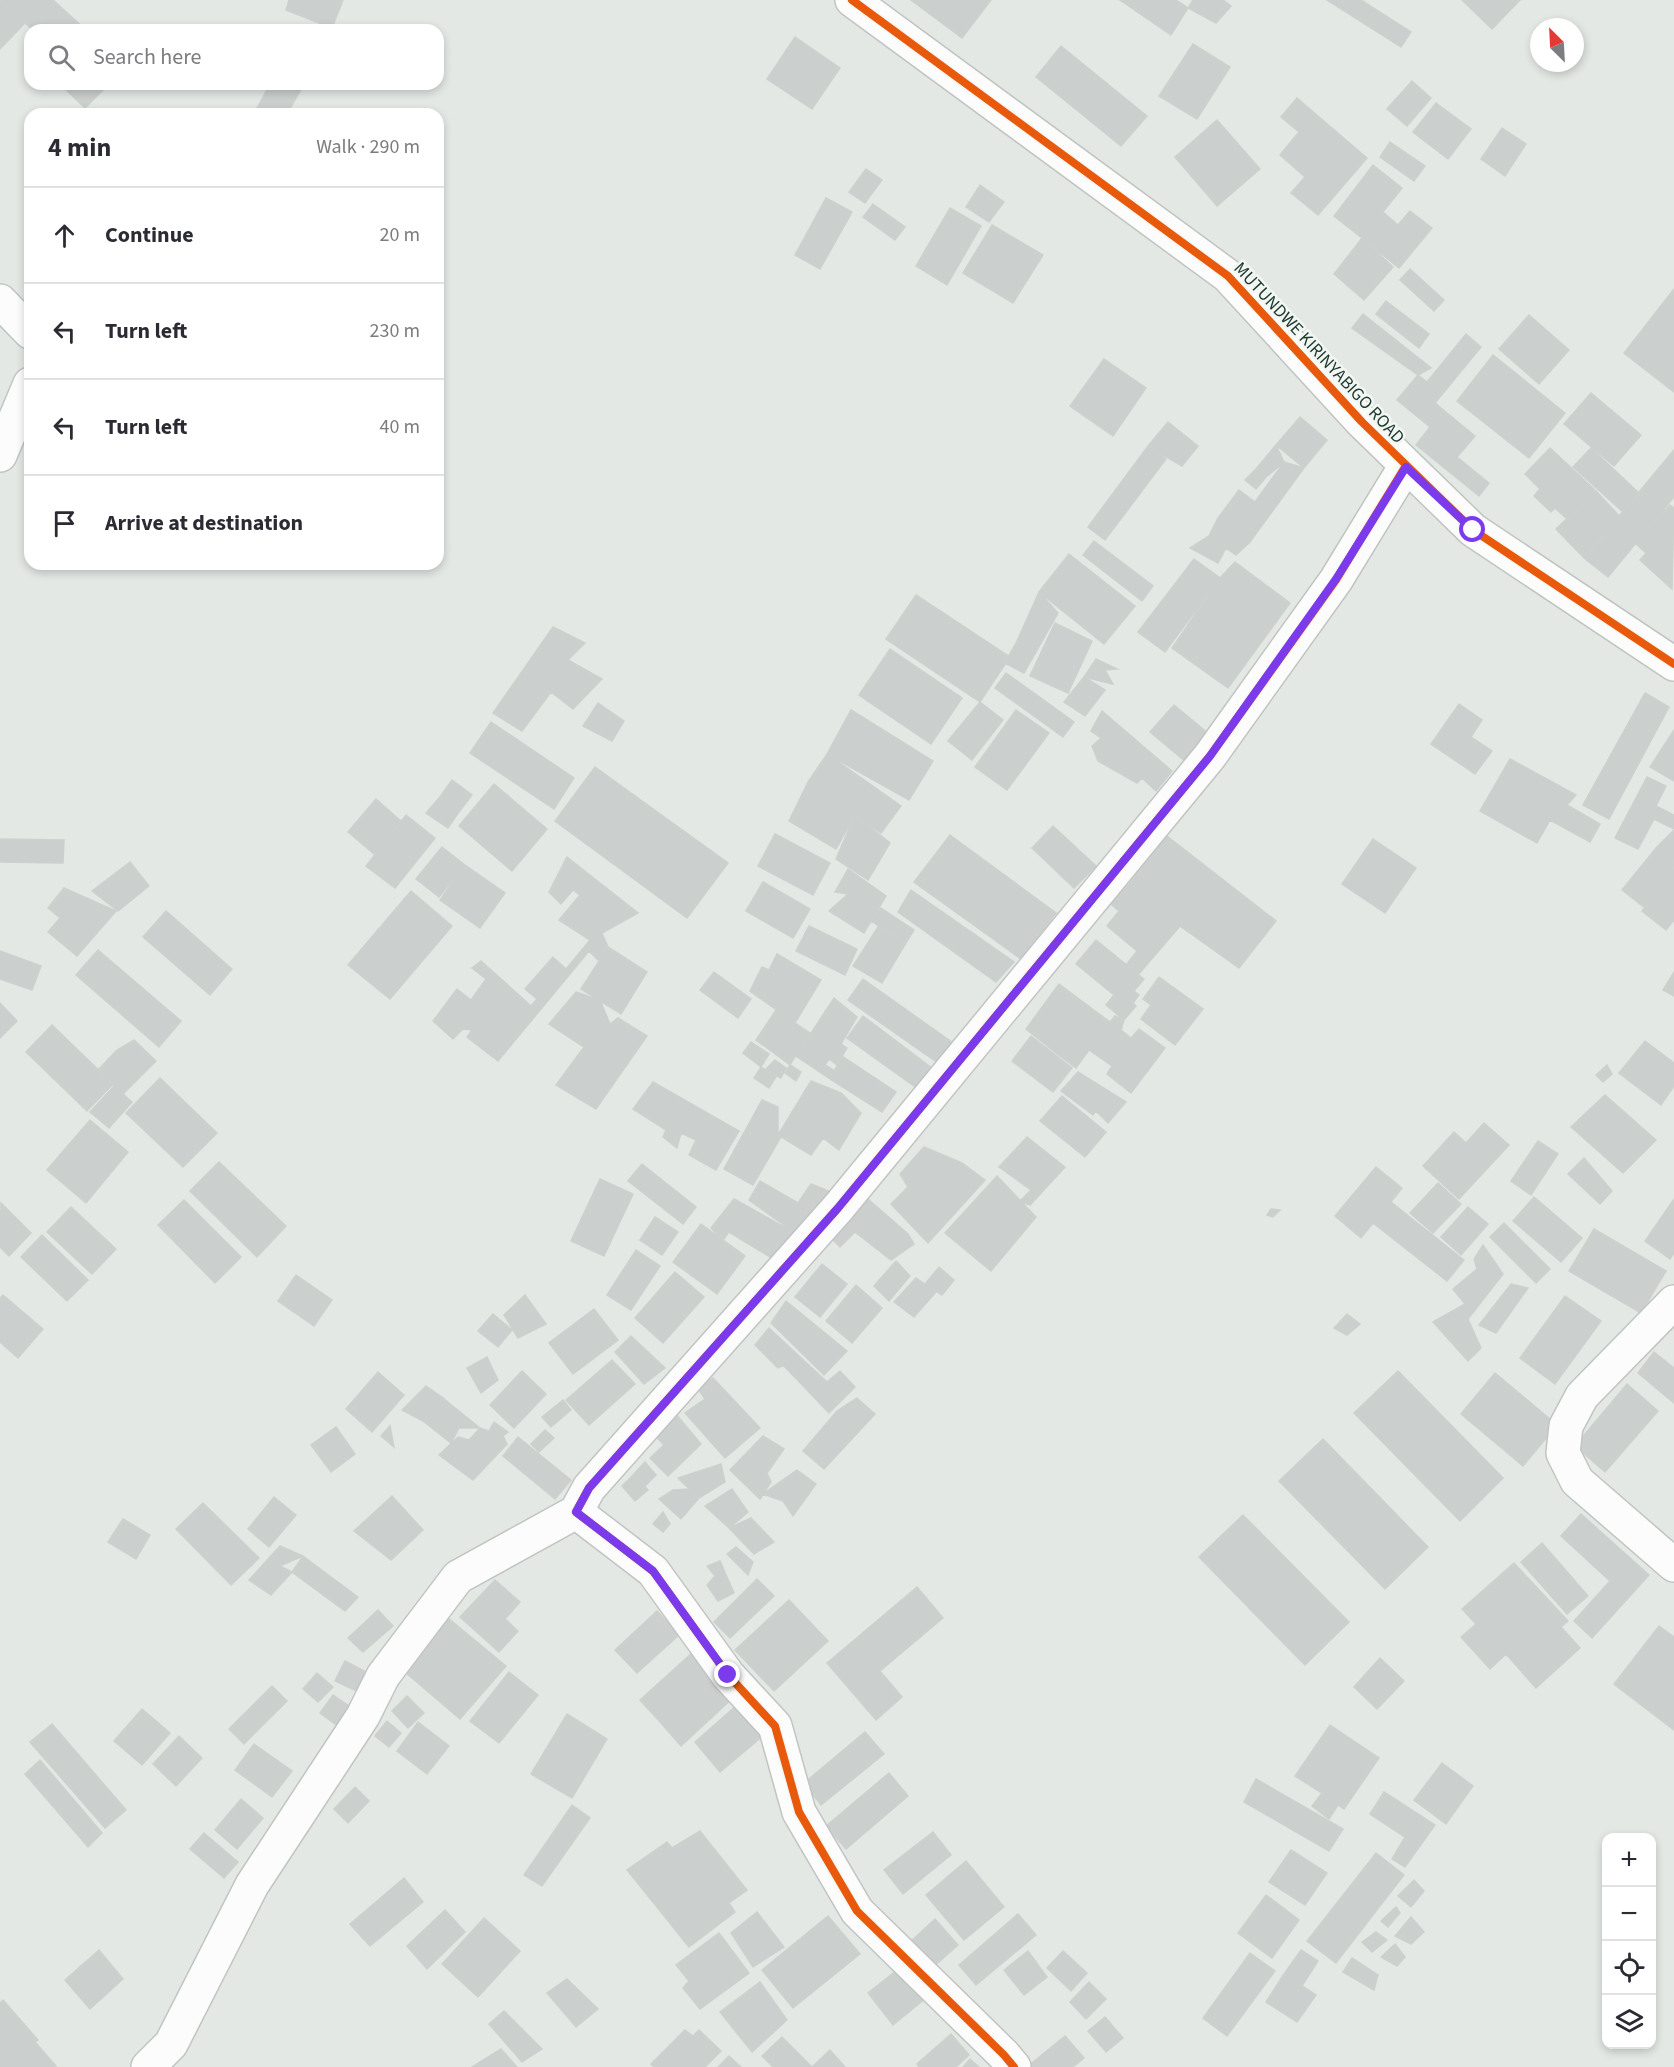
<!DOCTYPE html>
<meta charset="utf-8">
<style>
body{margin:0;font-family:"Source Sans 3",sans-serif;background:#f2f2f3;color:#2b2b33}
.controls{position:absolute;right:18px;bottom:18px;display:grid;overflow:hidden;border-radius:12px;box-shadow:0 3px 9px #0003}
.controls button{width:54px;height:54px;display:grid;place-items:center;padding:0;border:0;border-bottom:2px solid #e1e1e2;background:#fff;color:#2b2b33;font:30px sans-serif}
.compass{position:absolute;left:1530px;top:18px;width:54px;height:54px;border-radius:50%;background:#fff;box-shadow:0 3px 9px #0003;rotate:336deg}
.stop{position:absolute;width:18px;height:18px;margin:-14px;border:4px solid #7c3aed;border-radius:50%;background:#fff}
.stop.end{background:#7c3aed;border-color:#fff;box-shadow:0 2px 6px #0008}
.list{margin:0;padding:0;list-style:none}
h2{display:flex;justify-content:space-between;align-items:center;height:78px;margin:0;padding:0 24px;font-size:26px}
h2 small{font-size:20px;font-weight:400;color:#7c7c81}
.list li{display:grid;grid-template-columns:39px 1fr auto;gap:18px;align-items:center;box-sizing:border-box;height:96px;padding:0 24px;border-top:2px solid #e1e1e2}
.list b{display:block;font-size:22px;white-space:nowrap}
.list em{font-size:20px;font-style:normal;color:#7c7c81}
.icon{flex:none;width:33px;height:33px;fill:none;stroke:currentColor;stroke-width:2;stroke-linecap:round;stroke-linejoin:round}
.map{position:relative;flex:none;width:1674px;height:2067px;overflow:hidden}
.search{position:absolute;background:#fff;box-shadow:0 3px 9px #0003;left:24px;top:24px;width:420px;height:66px;display:flex;align-items:center;gap:15px;box-sizing:border-box;padding:0 21px;border-radius:18px;color:#7c7c81;font-size:22px}
.panel{position:absolute;background:#fff;box-shadow:0 3px 9px #0003;left:24px;top:108px;width:420px;height:462px;border-radius:18px}
.map>svg:first-child{display:block}
.building{fill:#cbcfcd;stroke:#ccd1ce;stroke-width:1.5}
.lines{fill:none;stroke-linecap:round;stroke-linejoin:round}
.minor-casing{stroke:#c0c5c2;stroke-width:36}
.minor{stroke:#fbfcfb;stroke-width:33}
.cycleway-casing{stroke:#f1f7f3;stroke-width:11}
.cycleway{stroke:#e8590c;stroke-width:8}
.route{stroke:#7c3aed;stroke-width:8}
.labels{text-anchor:middle;dominant-baseline:central;stroke-width:5;stroke-linejoin:round;paint-order:stroke}
.street-label{font-size:18px;fill:#23392f;stroke:#f1f7f3}
</style>
<div class="map">
<svg width="1674" height="2067" viewBox="0 0 1674 2067">
<rect width="100%" height="100%" fill="#e3e8e5"/>
<!-- building -->
<path class="building" d="M0,0h53l33,30h-53z
M0,0l25,23 -25,26z
M289,0h54l-11,28 -46,-18z
M911,0h80l-29,38z
M1120,0h56l12,8 -17,27z
M1193,0h30l8,6 -15,17 -28,-15z
M1327,0h34l50,32 -10,15z
M1462,0h58l-28,29z
M795,37l45,31 -28,41 -45,-30z
M1193,44l37,23 -33,52 -38,-23z
M1061,46l86,70 -26,30 -85,-69z
M1412,81l19,17 -24,28 -20,-17z
M60,84h49l-24,24z
M270,84h34l-17,30h-33z
M1297,98l70,60 -49,57 -27,-22 14,-16 -25,-22 19,-23 -18,-15z
M1436,103l35,26 -23,30 -35,-27z
M1217,120l43,49 -43,37 -42,-49z
M1502,128l24,16 -21,32 -24,-17z
M1390,142l35,24 -11,15 -34,-24z
M1373,165l29,23 -40,50 -28,-22z
M866,169l16,11 -17,23 -16,-11z
M980,185l24,17 -15,20 -23,-15z
M826,198l26,14 -32,57 -25,-14z
M873,204l32,23 -10,13 -32,-23z
M950,208l31,18 -34,59 -31,-19z
M1410,211l22,17 -33,40 -37,-30 21,-26 15,13z
M992,225l51,30 -30,48 -50,-30z
M1362,238l31,29 -29,33 -30,-26z
M1410,269l34,31 -10,11 -34,-31z
M1674,289v103l-50,-39z
M1386,301l43,33 -10,14 -43,-34z
M1363,314l68,54 -13,7 -66,-47z
M1529,315l40,35 -30,34 -40,-35z
M1466,334l15,13 -46,56 40,33 -18,21 32,26 -10,13 -63,-51 14,-18 -33,-27 21,-25 9,7z
M1493,355l72,58 -36,45 -72,-57z
M1104,359l42,29 -33,48 -43,-30z
M1591,393l50,42 -27,31 -50,-42z
M1300,417l27,23 -23,28 -28,-23z
M1168,422l30,24 -16,20 -34,-20z
M1276,445l8,17 -18,15 -10,-8z
M1148,446l18,13 -61,81 -17,-13z
M1550,448l46,43 -28,29 -13,-12 -4,4 -17,-16 6,-7 -15,-15z
M1591,448l49,46 -17,18 -50,-45z
M1674,450v47l-66,80 -24,-19z
M1284,462l20,6 -54,74 -32,-24 21,-28 16,12z
M1256,469l10,8 -10,12 -11,-9z
M1596,491l26,28 -38,39 -28,-29z
M1670,505l4,3 -2,81 -32,-29 6,-7 -11,-10z
M1218,518l32,24 -14,13 -27,-19z
M1209,536l17,12 -8,15 -28,-15z
M1094,541l59,45 -11,15 -59,-46z
M1069,554l66,52 -31,38 -65,-52z
M1194,559l26,19 -55,74 -27,-20z
M1235,562l55,41 -62,85 -56,-40 48,-70z
M1039,592l19,21 -22,39 -19,-11z
M916,595l94,62 -30,45 -94,-63z
M1055,623l37,18 -24,52 -38,-17z
M553,627l32,16 -17,17 34,19 -29,30 -22,-17 -29,39 -29,-18z
M1017,641l19,11 -12,21 -19,-10z
M890,649l72,49 -31,46 -72,-49z
M1096,659l21,10 -12,1 8,14 -29,-7z
M1006,673l68,49 -11,15 -68,-49z
M1084,677l21,13 -20,26 -21,-14z
M1645,693l24,14 -60,112 -26,-14z
M980,702l23,18 -31,40 -24,-19z
M598,703l26,18 -12,20 -29,-15z
M1459,704l23,16 -11,17 21,14 -17,23 -44,-30z
M1174,705l41,34 -23,28 -42,-35z
M851,710l82,51 -24,39 -82,-46z
M1016,710l33,23 -42,57 -32,-23z
M1102,711l70,60 -16,20 -14,-13 -5,5 -39,-22 -6,-15 9,-8 -10,-7z
M491,722l83,56 -20,31 -84,-56z
M1674,730v51l-24,-14z
M827,754l74,52 -20,27 -73,-51z
M1510,759l66,36 -9,10 33,19 -10,18 -40,-22 -13,23 -57,-32z
M595,767l133,96 -41,55 -132,-97z
M1647,777l19,9 -10,20 18,9v14l-20,-10 -16,30 -23,-11z
M452,780l20,15 -13,17 -20,-14z
M808,782l47,33 -19,34 -47,-28z
M494,784l53,45 -35,42 -53,-45z
M439,798l20,14 -11,16 -22,-15z
M376,799l26,23 -28,32 -26,-22z
M406,815l29,23 -40,50 -29,-22z
M855,815l35,28 -22,37 -32,-21z
M1053,826l43,40 -22,22 -42,-40z
M1674,830v32l-18,-14z
M775,834l55,29 -17,32 -55,-29z
M950,835l106,78 -35,46 -107,-77z
M1167,836l109,85 -37,47 -59,-42 -50,-43z
M0,839l64,1 -1,23 -63,-1z
M1373,839l43,29 -31,45 -43,-29z
M442,847l23,18 -26,32 -23,-18z
M1656,848l18,14v5l-29,41 -23,-18z
M567,857l71,56 -36,20 6,14 -9,14 -10,-10 -91,110 -31,-24 5,-7 -9,-1 -10,10 -20,-18 24,-32 14,11 15,-21 -14,-11 9,-7 50,45 6,-7 -12,-10 28,-32 13,12 24,-29 -31,-20 21,-25 -7,-5 -12,14 -12,-12z
M130,862l19,24 -31,25 -26,-20z
M465,865l40,28 -25,35 -40,-28z
M1674,867v53l-8,10 -24,-19z
M848,869l38,27 -22,37 -35,-22 19,-17 -13,-2z
M763,882l47,27 -17,29 -47,-27z
M1130,883l50,43 -42,49 -12,-10 11,-14 -30,-25 12,-15 -8,-7z
M64,888l52,23 -39,45 -29,-24 12,-14 -12,-10z
M911,890l103,72 -18,20 -98,-70z
M411,891l41,35 -62,73 -42,-34z
M881,908l33,22 -8,13 -35,-22z
M166,911l66,58 -22,26 -67,-58z
M809,926l48,23 -12,26 -49,-24z
M878,927l28,16 -24,40 -29,-17z
M1096,940l48,39 -10,12 5,4 -6,8 3,3 -12,14 -18,-15 8,-10 -38,-31z
M608,947l39,25 -26,42 -40,-25z
M98,950l83,71 -22,26 -83,-72z
M0,951l41,15 -9,24 -32,-11z
M777,954l44,26 -26,43 -45,-32 12,-24 7,3z
M714,972l37,27 -13,19 -38,-28z
M1674,972v24l-11,-6z
M1159,977l44,32 -28,36 -34,-26 10,-14 -8,-6z
M863,979l90,64 -15,20 -90,-63z
M1059,984l32,24 -35,45 -30,-24z
M576,992l24,8 10,24 8,-6 29,18 -51,73 -40,-24 28,-38 -35,-23z
M834,998l23,19 -16,27 6,4 -10,17 -8,-6 -4,6 10,6 -5,8 -34,-23z
M0,1003l17,18 -17,17z
M1091,1008l19,14 5,-6 9,4 -3,10 10,8 8,-9 26,19 -34,45 -24,-19 5,-8 -23,-16 -13,18 -20,-15z
M776,1010l19,13 -21,30 -18,-13z
M863,1016l70,53 -15,20 -71,-51z
M795,1023l15,10 -20,32 -16,-12z
M52,1025l61,59 -26,27 -61,-59z
M1031,1036l41,32 -19,24 -41,-31z
M134,1040l22,21 -33,33 -26,-23 20,-21z
M1645,1041l29,22v23l-13,19 -42,-32z
M751,1042l18,12 -8,13 -18,-14z
M842,1056l54,36 -14,20 -52,-33z
M775,1060l11,8 -5,10 -16,-8z
M790,1065l11,7 -5,9 -11,-8z
M1607,1065l5,9 -9,8 -7,-7z
M761,1067l15,10 -7,11 -15,-10z
M1078,1072l48,30 -18,21 -12,-12 -3,4 -32,-24z
M160,1078l57,55 -34,34 -57,-54z
M811,1081l30,12 20,20 -22,37 -16,-12 -12,17 -33,-20z
M653,1082l86,49 -23,39 -27,-15 7,-15 -15,-7 -4,15 -14,-11 3,-7 -33,-21z
M114,1086l18,16 -23,26 -19,-16z
M1605,1095l51,45 -33,33 -52,-46z
M1062,1096l44,36 -21,25 -45,-36z
M762,1100l16,7v28l3,2 -28,48 -29,-16z
M90,1120l38,32 -42,51 -39,-33z
M1484,1123l25,22 -50,54 -36,-33 31,-34 12,11z
M1027,1137l38,30 -35,38 -10,-4 11,-11 -32,-23z
M1538,1141l20,13 -27,41 -20,-14z
M924,1147l38,16 23,17 -57,63 -37,-39 17,-17 -8,-13z
M1584,1158l28,33 -12,13 -32,-30z
M219,1162l67,64 -29,31 -67,-66z
M642,1164l54,43 -13,17 -55,-43z
M1376,1167l26,21 -11,14 73,58 -17,21 -74,-58 -12,15 -26,-22z
M997,1176l39,41 -45,54 -46,-38z
M600,1179l33,15 -29,62 -33,-15z
M760,1181l38,22 13,-19 20,8 -36,41 -46,-33z
M1438,1183l23,21 -28,29 -23,-20z
M1534,1197l48,41 -21,24 -48,-41z
M734,1199l61,34 -20,27 -46,-28 -6,8 -12,-12z
M868,1199l40,35 6,10 -23,16 -36,-28 -15,15 -11,-11z
M1674,1199v54l-4,6 -25,-18z
M184,1200l57,57 -26,26 -57,-58z
M1,1203l30,30 -22,23 -9,-9z
M71,1207l45,42 -24,25 -45,-42z
M1468,1207l20,17 -27,31 -20,-18z
M1271,1209l9,1 -7,7 -6,-2z
M655,1217l23,15 -16,23 -22,-15z
M1504,1223l46,46 -14,14 -46,-46z
M701,1224l44,32 -28,38 -44,-32z
M1594,1229l72,42 -25,42 -72,-42z
M42,1235l46,45 -21,21 -46,-44z
M1483,1245l20,29 -35,45 13,29 -13,13 -35,-39 32,-18 -12,-15 24,-20 -3,-10z
M636,1250l24,16 -29,44 -24,-15z
M896,1261l14,15 -21,25 -15,-15z
M822,1264l25,20 -27,33 -25,-20z
M939,1267l15,13 -12,15 -17,-11z
M675,1272l29,25 -41,46 -28,-25z
M296,1275l36,25 -18,26 -36,-25z
M916,1278l20,14 -22,25 -20,-15z
M1511,1284l17,4 -32,45 -17,-8z
M856,1285l26,23 -30,35 -26,-22z
M3,1295l40,34 -25,29 -18,-16v-44z
M525,1295l21,29 -28,14 -14,-23z
M1565,1296l36,25 -46,63 -35,-26z
M786,1301l61,50 -23,24 -53,-52z
M594,1309l24,31 -45,34 -24,-31z
M493,1314l19,16 -14,17 -20,-16z
M1347,1314l13,10 -13,11 -13,-7z
M769,1328l58,54 13,-11 15,16 -26,26 -46,-48 -5,3 -23,-23z
M631,1336l34,32 -21,16 -29,-32z
M1654,1352l20,16v35l-36,-30z
M487,1357l11,23 -17,13 -14,-25z
M612,1360l23,24 -46,41 -23,-25z
M522,1371l24,23 -32,34 -24,-23z
M1398,1371l105,107 -43,43 -106,-108z
M378,1372l26,23 -32,37 -26,-23z
M1495,1373l62,52 -34,41 -62,-52z
M713,1378l47,50 -35,30 -40,-45 20,-14 -8,-12z
M1627,1384l31,27 -53,61 -30,-26z
M426,1386l17,12 -20,23 -21,-11z
M443,1398l6,5 31,25h-21l-8,15 -28,-22z
M857,1398l18,16 -51,55 -21,-18 34,-40z
M563,1400l8,10 -20,17 -9,-10z
M675,1413l26,31 -33,32 -18,-18 14,-13 -13,-14z
M494,1422l14,10 -5,4 4,8 -34,36 -34,-25 19,-18 11,3 11,-12 9,3z
M390,1426l4,21 -13,-11z
M336,1427l19,27 -24,18 -20,-27z
M545,1430l9,8 -15,14 -8,-8z
M763,1436l21,13 -17,24 4,9 -11,17 -30,-29z
M518,1437l53,43 -16,19 -52,-43z
M1323,1439l105,108 -43,42 -106,-108z
M645,1462l11,13 -11,11 -11,-12z
M721,1464l4,18 -26,16 -21,-20z
M797,1470l19,14 -23,32 -10,-15 -20,-7z
M634,1474l14,16 -13,11 -13,-15z
M689,1489l10,9 -18,21 -22,-20 14,-9z
M732,1489l16,23 -19,16 -24,-22z
M392,1496l31,34 -32,30 -37,-29z
M274,1497l22,18 -27,32 -21,-18z
M203,1503l56,55 -28,27 -55,-56z
M663,1512l7,12 -7,8 -10,-8z
M1581,1514l68,61 -57,63 -18,-17 36,-40 -49,-45z
M1243,1515l106,107 -44,43 -106,-108z
M751,1518l23,24 -20,12 -25,-26z
M123,1519l27,16 -14,24 -28,-17z
M1542,1543l46,53 -21,18 -46,-52z
M280,1546l23,10 -23,10 12,6 -21,23 -22,-15z
M736,1547l17,15 -5,13 -21,-21z
M303,1556l55,41 -13,14 -53,-39z
M720,1561l14,32 -16,8 -11,-16 8,-9 -8,-10z
M1514,1563l54,58 -7,6 19,21 -44,40 -30,-34 -16,15 -29,-32 15,-13 -14,-15z
M757,1579l17,17 -44,42 -16,-16z
M495,1580l25,22 -15,17 13,12 -19,21 -39,-35z
M917,1587l26,31 -63,53 22,26 -26,23 -49,-57z
M789,1600l39,41 -54,50 -39,-41z
M378,1610l15,16 -30,26 -15,-14z
M657,1611l22,24 -42,38 -22,-23z
M442,1613l64,53 -46,53 -62,-53z
M1659,1626l15,11v93l-60,-46z
M693,1652l21,23 -53,48 -21,-23z
M1380,1658l24,23 -27,28 -23,-22z
M345,1661l27,14 -9,19 -28,-13z
M509,1672l29,23 -39,48 -29,-22z
M317,1673l16,14 -15,15 -15,-13z
M714,1675l20,22 -53,49 -20,-23z
M272,1686l15,15 -43,43 -15,-15z
M333,1695l22,15 -13,19 -22,-16z
M407,1696l17,17 -16,15 -16,-17z
M737,1705l27,30 -44,37 -25,-30z
M142,1709l28,24 -28,32 -28,-24z
M567,1714l40,25 -35,59 -41,-24z
M387,1721l14,12 -12,14 -14,-11z
M418,1722l31,24 -22,28 -30,-23z
M52,1724l74,86 -21,18 -75,-86z
M1330,1725l49,33 -35,51 -6,-4 -9,14 -17,-13 10,-13 -27,-17z
M865,1732l19,22 -63,51 -17,-22z
M179,1736l23,22 -26,28 -23,-22z
M254,1744l38,27 -20,26 -37,-27z
M40,1760l62,73 -14,14 -63,-73z
M1442,1763l31,23 -27,38 -32,-24z
M889,1773l19,23 -62,53 -20,-23z
M1256,1779l87,50 -14,22 -85,-49z
M355,1787l14,14 -21,22 -14,-14z
M1384,1792l51,33 -30,42 -13,-8 13,-22 -35,-23z
M241,1799l22,19 -26,31 -22,-19z
M572,1805l18,13 -48,68 -18,-11z
M700,1831l47,59 -18,13 6,9 -46,35 -62,-77 40,-28 5,6z
M933,1832l18,23 -48,39 -19,-24z
M204,1833l34,29 -14,16 -34,-29z
M1291,1850l36,23 -22,32 -36,-23z
M1376,1853l28,22 -68,88 -29,-22z
M966,1861l38,46 -40,33 -38,-45z
M404,1878l19,24 -53,44 -20,-22z
M1414,1880l10,11 -13,16 -13,-11z
M1266,1895l33,25 -27,38 -34,-25z
M1396,1907l4,6 -12,14 -7,-6z
M445,1910l20,22 -38,37 -20,-23z
M757,1912l27,35 -31,20 -22,-34z
M1018,1914l18,21 -60,50 -17,-20z
M828,1916l32,38 -67,54 -31,-38z
M1411,1917l13,15 -13,12 -16,-8z
M484,1918l36,33 -42,46 -36,-33z
M935,1919l23,26 -27,24 -23,-25z
M1376,1932l11,8 -15,12 -10,-10z
M719,1933l30,40 -49,36 -17,-21 6,-7 -13,-16z
M1395,1944l10,13 -8,9 -16,-9z
M99,1950l24,29 -33,30 -25,-29z
M1301,1950l17,11 -16,25 -18,-12z
M1028,1951l19,26 -23,18 -20,-25z
M1063,1951l24,22 -16,18 -24,-23z
M1250,1953l25,18 -48,65 -24,-18z
M1352,1958l26,17 -4,15 -31,-18z
M901,1967l25,31 -33,27 -25,-32z
M1284,1974l32,21 -19,27 -31,-20z
M567,1979l31,30 -22,18 -29,-34z
M760,1982l27,38 -35,32 -32,-40z
M1089,1982l17,17 -20,20 -16,-17z
M3,2000l35,40 -3,2 21,24 -2,1h-54v-64z
M504,2011l38,38 -20,13 -33,-38z
M1105,2017l18,21 -17,14 -18,-21z
M685,2030l8,6 6,-6 22,21 -16,16h-51l-3,-3z
M951,2034l18,21 -13,12h-37l-2,-3z
M1065,2036l19,22 -11,9h-46z
M782,2037l30,30 18,-17 15,17h-72l-11,-11z
M501,2049l16,18h-45z
M729,2056l12,11h-23z
M970,2059l9,8h-16z"/>
<g class="lines">
<!-- minor casing -->
<g class="minor-casing">
<path id="minor" d="M852,0l376,276 134,146 111,108 201,134
M0,301l30,31
M0,455l30,-71
M1674,1302l-92,94 -16,30 -3,27 14,28 97,84
M148,2067l23,-23 81,-159 111,-169 20,-40 75,-99 118,-65
M1014,2067l-10,-12 -147,-144 -58,-99 -24,-86 -47,-51 -75,-104 -77,-59 13,-24 249,-280 372,-452 126,-176 69,-113"/>
</g>
<!-- minor -->
<use href="#minor" class="minor"/>
<!-- cycleway casing -->
<g class="cycleway-casing">
<path id="cycleway" d="M852,0l376,276 134,146 111,108 201,134
M1014,2067l-10,-12 -147,-144 -58,-99 -24,-86 -47,-51 -75,-104 -77,-59 13,-24 249,-280 372,-452 126,-176 69,-113"/>
</g>
<!-- cycleway -->
<use href="#cycleway" class="cycleway"/>
</g>
<g class="lines">
<!-- route -->
<path class="route" d="M728,1675l-75,-104 -77,-59 13,-24 249,-280 372,-452 126,-177 70,-112 67,63"/>
</g>
<g class="labels">
<!-- street labels -->
<g class="street-label">
<text transform="translate(1319 353) rotate(47)">MUTUNDWE KIRINYABIGO ROAD</text>
</g>
</g>
</svg>
<div class="controls">
<button>+</button>
<button>−</button>
<button><svg class="icon" aria-label="locate" viewBox="0 0 24 24"><circle cx="12" cy="12" r="6"/><path d="M12 2v4M12 18v4M2 12h4M18 12h4"/></svg></button>
<button><svg class="icon" aria-label="layers" viewBox="0 0 24 24"><path d="M12 4l9 5-9 5-9-5zM3 14l9 5 9-5"/></svg></button>
</div>
<svg class="compass" viewBox="-18 -18 36 36"><path d="M0-13l5 13h-10z" fill="#e53935"/><path d="M0 13l5-13h-10z" fill="#7c7c81"/></svg>
<div class="stop" style="left:1473px;top:530px"></div>
<div class="stop end" style="left:728px;top:1675px"></div>
<div class="search"><svg class="icon" aria-label="search" viewBox="0 0 24 24"><circle cx="10" cy="10" r="6"/><path d="M15 15l6 6"/></svg>Search here</div>
<section class="panel">
<h2>4 min<small>Walk · 290 m</small></h2>
<ul class="list">
<li><svg class="icon" aria-label="ahead" viewBox="0 0 24 24"><path d="M12 20V5M6 11l6-6 6 6"/></svg><div><b>Continue</b></div><em>20 m</em></li>
<li><svg class="icon" aria-label="left" viewBox="0 0 24 24"><path d="M17 20v-9H6M10 6l-5 5 5 5"/></svg><div><b>Turn left</b></div><em>230 m</em></li>
<li><svg class="icon" aria-label="left" viewBox="0 0 24 24"><path d="M17 20v-9H6M10 6l-5 5 5 5"/></svg><div><b>Turn left</b></div><em>40 m</em></li>
<li><svg class="icon" aria-label="arrive" viewBox="0 0 24 24"><path d="M6 21V4h12l-3 4 3 4H6"/></svg><div><b>Arrive at destination</b></div></li>
</ul>
</section>
</div>
